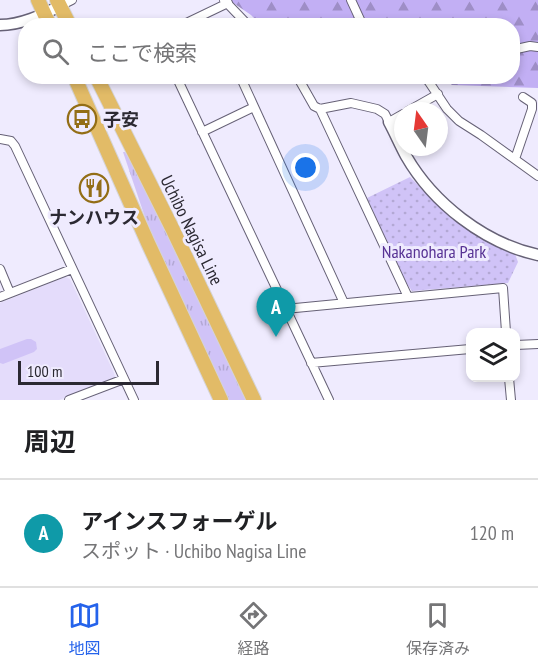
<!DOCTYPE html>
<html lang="ja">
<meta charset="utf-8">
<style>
body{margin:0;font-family:"PT Sans Narrow","Noto Sans JP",sans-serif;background:#f2f2f2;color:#202124}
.controls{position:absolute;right:18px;bottom:18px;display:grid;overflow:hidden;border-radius:12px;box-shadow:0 3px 9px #0003}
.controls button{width:54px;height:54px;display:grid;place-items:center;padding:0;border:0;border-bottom:2px solid #e0e0e0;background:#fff;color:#202124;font:30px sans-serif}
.compass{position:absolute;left:394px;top:102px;width:54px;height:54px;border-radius:50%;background:#fff;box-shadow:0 3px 9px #0003;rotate:346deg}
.scale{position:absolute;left:18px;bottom:15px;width:141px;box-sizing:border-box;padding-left:6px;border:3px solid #2b2932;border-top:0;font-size:16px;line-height:21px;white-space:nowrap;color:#2b2932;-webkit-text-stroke:4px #efebfe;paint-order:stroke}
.you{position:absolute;left:306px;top:168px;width:21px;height:21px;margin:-15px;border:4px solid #fff;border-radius:50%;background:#1a73e8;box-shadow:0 0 0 9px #1a73e833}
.badge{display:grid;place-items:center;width:39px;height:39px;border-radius:50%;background:#2563eb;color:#fff;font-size:20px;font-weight:700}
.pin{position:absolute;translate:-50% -50px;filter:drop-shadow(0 2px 3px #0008)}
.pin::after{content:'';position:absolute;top:32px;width:21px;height:18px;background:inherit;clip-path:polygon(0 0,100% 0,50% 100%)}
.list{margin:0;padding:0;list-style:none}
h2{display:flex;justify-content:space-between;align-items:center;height:78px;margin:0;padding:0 24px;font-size:26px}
h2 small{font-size:20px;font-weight:400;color:#757577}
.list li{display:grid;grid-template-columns:39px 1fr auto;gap:18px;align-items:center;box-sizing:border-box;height:108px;padding:0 24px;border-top:2px solid #e0e0e0}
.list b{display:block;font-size:22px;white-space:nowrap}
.list p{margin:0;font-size:20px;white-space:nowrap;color:#757577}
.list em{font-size:20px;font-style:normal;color:#757577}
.icon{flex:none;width:33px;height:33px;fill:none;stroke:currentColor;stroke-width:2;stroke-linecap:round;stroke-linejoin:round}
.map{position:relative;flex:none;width:538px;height:400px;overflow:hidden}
.search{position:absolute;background:#fff;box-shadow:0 3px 9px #0003;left:18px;right:18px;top:18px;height:66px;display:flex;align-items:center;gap:15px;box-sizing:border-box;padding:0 21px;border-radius:24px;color:#757577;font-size:22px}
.sheet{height:186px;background:#fff}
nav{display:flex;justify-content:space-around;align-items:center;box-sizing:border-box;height:84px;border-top:2px solid #e0e0e0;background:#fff;font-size:16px;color:#757577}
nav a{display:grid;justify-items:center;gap:3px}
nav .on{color:#2563eb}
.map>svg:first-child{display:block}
.built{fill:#e4dcfb}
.grass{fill:url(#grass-tufts)}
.forest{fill:url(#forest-firs)}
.park{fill:url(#park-dots)}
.pitch{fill:#d0c3f7}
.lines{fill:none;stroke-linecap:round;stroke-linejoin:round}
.minor-casing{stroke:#666176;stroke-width:10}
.tertiary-casing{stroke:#666176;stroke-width:13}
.trunk-casing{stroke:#d5d4d6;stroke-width:16}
.minor{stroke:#fff;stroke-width:8}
.tertiary{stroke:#fff;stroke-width:10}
.trunk{stroke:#e2bb67;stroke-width:14}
.labels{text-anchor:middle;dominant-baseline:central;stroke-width:6;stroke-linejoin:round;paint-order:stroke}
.poi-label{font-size:18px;font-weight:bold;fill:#2b2932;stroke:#efebfe;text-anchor:start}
.street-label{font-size:18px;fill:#2b2932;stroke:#efebfe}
.park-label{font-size:18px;fill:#573294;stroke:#efebfe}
</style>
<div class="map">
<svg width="538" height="400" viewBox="0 0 538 400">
<defs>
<pattern id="grass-tufts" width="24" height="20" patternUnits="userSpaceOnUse" patternTransform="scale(1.5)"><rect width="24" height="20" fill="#d0c3f7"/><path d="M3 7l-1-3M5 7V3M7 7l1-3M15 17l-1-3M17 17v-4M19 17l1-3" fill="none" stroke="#b3a8d4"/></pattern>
<pattern id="forest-firs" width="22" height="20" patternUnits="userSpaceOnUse" patternTransform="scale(1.5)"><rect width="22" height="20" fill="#c2aff4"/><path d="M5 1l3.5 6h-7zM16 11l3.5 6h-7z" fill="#9e8ec6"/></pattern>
<pattern id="park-dots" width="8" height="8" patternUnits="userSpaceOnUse" patternTransform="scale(1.5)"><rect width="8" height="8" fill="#d0c3f7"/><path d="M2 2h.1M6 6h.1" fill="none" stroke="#b3a8d4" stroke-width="1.8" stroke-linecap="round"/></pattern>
</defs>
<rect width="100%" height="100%" fill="#efebfe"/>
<!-- built -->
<path class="built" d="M65,277l5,2 44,94 1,4 -3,3 -53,20h-59v-97z"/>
<!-- grass -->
<path class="grass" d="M123,152h2l11,18 40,76 72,154h-20l-75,-159z"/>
<!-- forest -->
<path class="forest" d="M229,0h309v88l-86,-3 -9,-8 69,-1v-50h-130l-10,-7 -4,6h-107l-10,-10z"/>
<!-- park -->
<path class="park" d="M410,177l42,42 63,35 3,8 -10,21 -96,8 -5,-7 -40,-86z"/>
<!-- pitch -->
<path class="pitch" d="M27,339h4l5,3 1,7 -3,3 -31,12 -3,-1v-14z"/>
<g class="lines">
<!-- minor casing -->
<g class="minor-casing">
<path id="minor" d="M224,0l25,26
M351,0l12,26
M60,6l12,-6
M180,26l48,-23
M512,50l18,-4 8,1
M176,76l153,324
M240,76l104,227
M297,76l17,30 6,3 31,-6 26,6 8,5 4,8 14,-8
M424,76l5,6 18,27 12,12 22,14 57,41
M320,109l88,188
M408,111l30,-17
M202,132l52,-25
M0,139l11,2 4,5 119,254
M515,159l17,-50v-6l-9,-6
M0,269l10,24
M0,297l72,-28
M285,309l218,-21 3,44
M516,345l22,-1
M311,363l159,-14
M509,378l2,22
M69,400l55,-21"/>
</g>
<!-- tertiary casing -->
<g class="tertiary-casing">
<path id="tertiary" d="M0,25c21,0 42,-10 60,-19
M389,122c6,11 11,23 17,34 27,47 78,87 132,99"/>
</g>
<!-- trunk casing -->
<g class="trunk-casing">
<path id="trunk" d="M38,0l12,26
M57,0l13,26
M74,76l74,167 73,157
M96,76l76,152 82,172"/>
</g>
<!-- minor -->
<use href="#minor" class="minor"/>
<!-- tertiary -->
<use href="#tertiary" class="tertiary"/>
<!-- trunk -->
<use href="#trunk" class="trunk"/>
</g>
<!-- icons -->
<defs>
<g id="bus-ring" transform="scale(1.5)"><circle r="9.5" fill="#efebfe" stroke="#936e16" stroke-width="1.5"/><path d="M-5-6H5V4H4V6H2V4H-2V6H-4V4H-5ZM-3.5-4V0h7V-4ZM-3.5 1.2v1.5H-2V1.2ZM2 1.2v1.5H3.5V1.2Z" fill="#936e16"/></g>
<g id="restaurant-ring" transform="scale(1.5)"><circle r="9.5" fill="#efebfe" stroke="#936e16" stroke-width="1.5"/><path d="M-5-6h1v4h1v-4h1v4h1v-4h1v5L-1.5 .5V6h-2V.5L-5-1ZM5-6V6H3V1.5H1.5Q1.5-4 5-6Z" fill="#936e16"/></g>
</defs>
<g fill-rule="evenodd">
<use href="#bus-ring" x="82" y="119"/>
<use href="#restaurant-ring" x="94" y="188"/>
</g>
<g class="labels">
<!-- poi labels -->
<g class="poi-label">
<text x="103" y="119">子安</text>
<text x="94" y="217" text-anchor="middle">ナンハウス</text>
</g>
<!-- street labels -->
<g class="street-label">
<text transform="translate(192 230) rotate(64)">Uchibo Nagisa Line</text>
</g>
<!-- park labels -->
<g class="park-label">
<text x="434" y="251">Nakanohara Park</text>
</g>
</g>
</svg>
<div class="controls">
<button><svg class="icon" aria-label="layers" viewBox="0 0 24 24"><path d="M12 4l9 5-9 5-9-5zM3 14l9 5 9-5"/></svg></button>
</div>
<svg class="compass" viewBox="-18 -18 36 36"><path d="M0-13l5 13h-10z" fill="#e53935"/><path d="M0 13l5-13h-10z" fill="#757577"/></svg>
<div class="scale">100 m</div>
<div class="you"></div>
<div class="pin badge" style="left:276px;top:337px;background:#0f9aa8">A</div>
<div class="search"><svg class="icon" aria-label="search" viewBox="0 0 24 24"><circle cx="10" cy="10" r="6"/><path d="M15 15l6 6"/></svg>ここで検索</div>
</div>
<section class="sheet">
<h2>周辺<small></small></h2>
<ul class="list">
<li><span class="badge" style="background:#0f9aa8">A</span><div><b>アインスフォーゲル</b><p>スポット · Uchibo Nagisa Line</p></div><em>120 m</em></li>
</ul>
</section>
<nav>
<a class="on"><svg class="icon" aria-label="map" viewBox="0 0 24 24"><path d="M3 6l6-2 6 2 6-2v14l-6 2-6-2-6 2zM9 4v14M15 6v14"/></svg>地図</a>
<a><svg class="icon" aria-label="directions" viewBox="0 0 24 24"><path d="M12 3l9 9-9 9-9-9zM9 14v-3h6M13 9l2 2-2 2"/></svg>経路</a>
<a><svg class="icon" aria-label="saved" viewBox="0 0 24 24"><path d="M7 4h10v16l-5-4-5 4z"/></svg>保存済み</a>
</nav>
